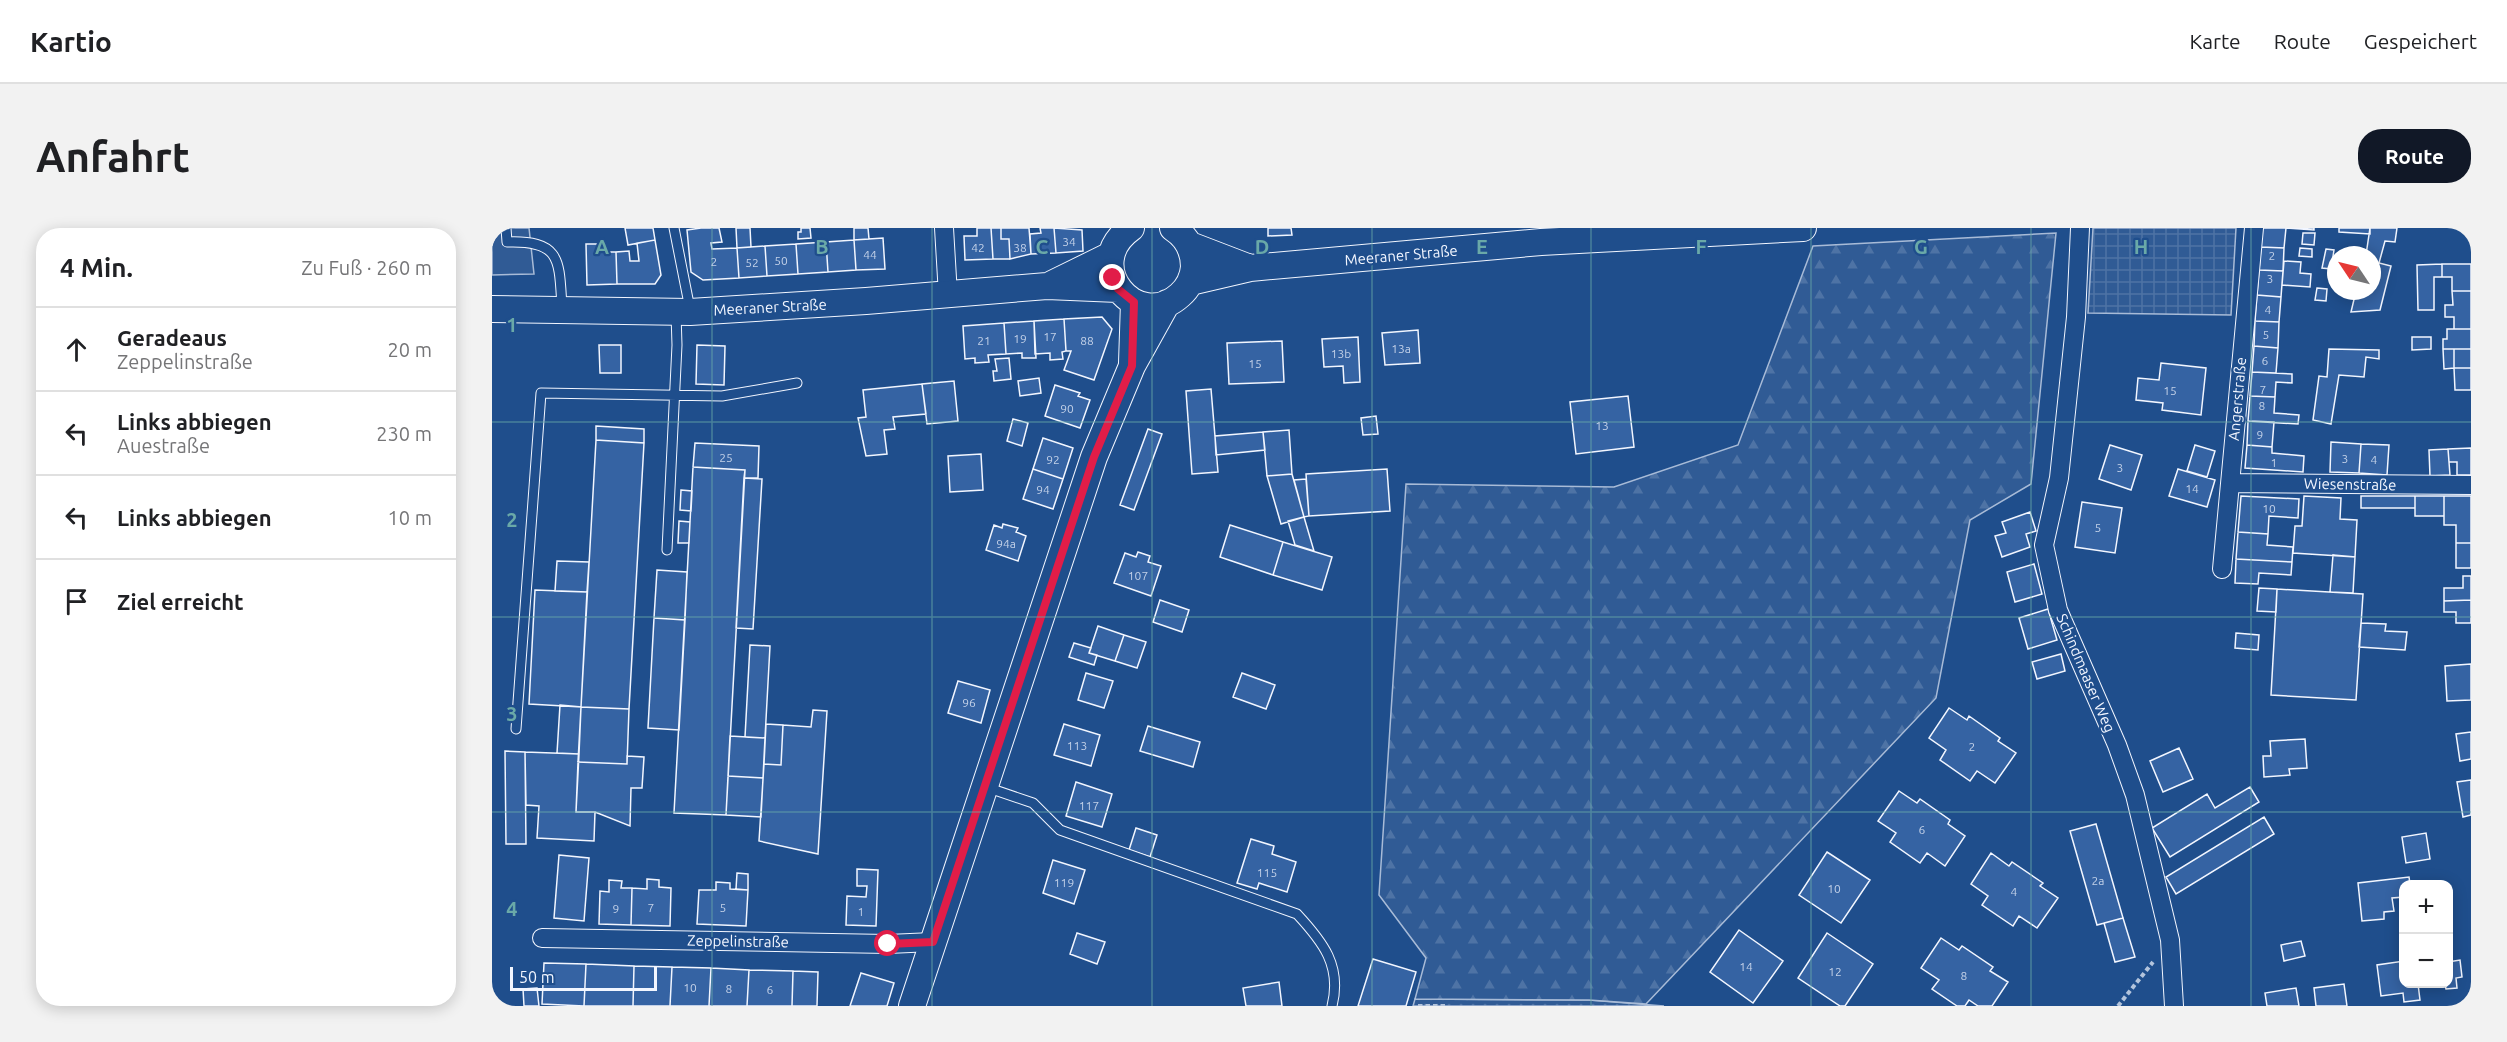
<!DOCTYPE html>
<html lang="de">
<meta charset="utf-8">
<style>
body{margin:0;font-family:Ubuntu,sans-serif;background:#f2f2f2;color:#202124}
.controls{position:absolute;right:18px;bottom:18px;display:grid;overflow:hidden;border-radius:12px;box-shadow:0 3px 15px #0003}
.controls button{width:54px;height:54px;display:grid;place-items:center;padding:0;border:0;border-bottom:2px solid #e0e0e0;background:#fff;color:#202124;font:30px sans-serif}
.compass{position:absolute;left:1835px;top:18px;width:54px;height:54px;border-radius:50%;background:#fff;box-shadow:0 3px 15px #0003;rotate:305deg}
.scale{position:absolute;left:18px;bottom:15px;width:147px;box-sizing:border-box;padding-left:6px;border:3px solid #f2f6ff;border-top:0;font-size:16px;line-height:21px;white-space:nowrap;color:#f2f6ff;-webkit-text-stroke:4px #1f4e8c;paint-order:stroke}
.stop{position:absolute;width:18px;height:18px;margin:-14px;border:4px solid #e11d48;border-radius:50%;background:#fff}
.stop.end{background:#e11d48;border-color:#fff;box-shadow:0 2px 6px #0008}
.list{margin:0;padding:0;list-style:none}
h2{display:flex;justify-content:space-between;align-items:center;height:78px;margin:0;padding:0 24px;font-size:26px}
h2 small{font-size:20px;font-weight:400;color:#757577}
.list li{display:grid;grid-template-columns:39px 1fr auto;gap:18px;align-items:center;box-sizing:border-box;height:84px;padding:0 24px;border-top:2px solid #e0e0e0}
.list b{display:block;font-size:22px;white-space:nowrap}
.list p{margin:0;font-size:20px;white-space:nowrap;color:#757577}
.list em{font-size:20px;font-style:normal;color:#757577}
.icon{flex:none;width:33px;height:33px;fill:none;stroke:currentColor;stroke-width:2;stroke-linecap:round;stroke-linejoin:round}
.map{position:relative;flex:none;width:1979px;height:778px;overflow:hidden;border-radius:24px}
header{display:flex;align-items:center;gap:36px;box-sizing:border-box;height:84px;padding:0 30px;background:#fff;border-bottom:2px solid #e0e0e0}
header strong{font-size:28px}
nav{display:flex;gap:33px;margin-inline-start:auto;font-size:21px}
.intro{display:flex;align-items:center;justify-content:space-between;box-sizing:border-box;height:144px;padding:0 36px}
h1{margin:0;font-size:42px}
.button{padding:15px 27px;border-radius:24px;background:#111827;color:#fff;font-size:21px;font-weight:700}
main{display:flex;gap:36px;padding:0 36px}
aside{flex:1;background:#fff;border-radius:24px;box-shadow:0 3px 15px #0003}
.map>svg:first-child{display:block}
.grass{fill:url(#grass-dots);stroke:#a8bbd7;stroke-width:1.5}
.forest{fill:url(#forest-firs);stroke:#a8bbd7;stroke-width:1.5}
.built{fill:#305b95;stroke:#a8bbd7;stroke-width:1.5}
.plaza{fill:url(#plaza-grid);stroke:#a8bbd7;stroke-width:1.5}
.building{fill:#3563a3;stroke:#f2f6ff;stroke-width:1.5}
.lines{fill:none;stroke-linecap:round;stroke-linejoin:round}
.lane-casing{stroke:#f2f6ff;stroke-width:11}
.street-casing{stroke:#f2f6ff;stroke-width:20}
.secondary-casing{stroke:#f2f6ff;stroke-width:28}
.path{stroke:#b3c4dc;stroke-width:4;stroke-dasharray:4.5 3;stroke-linecap:butt}
.lane{stroke:#1f4e8c;stroke-width:9}
.street{stroke:#1f4e8c;stroke-width:18}
.secondary{stroke:#1f4e8c;stroke-width:26}
.route{stroke:#e11d48;stroke-width:8}
.grid{fill:none;stroke:#6aa9a8;stroke-width:1.5;stroke-opacity:0.55}
.labels{text-anchor:middle;dominant-baseline:central;stroke-width:4.5;stroke-linejoin:round;paint-order:stroke}
.number-label{font-size:12px;fill:#c3d1e8}
.street-label{font-size:15px;fill:#f2f6ff;stroke:#1f4e8c}
.grid-label{font-size:20px;text-anchor:middle;font-weight:bold;fill:#6aa9a8;stroke:#1f4e8c;stroke-width:4.5;stroke-linejoin:round;paint-order:stroke}
</style>
<header>
<strong>Kartio</strong>
<nav><a>Karte</a><a>Route</a><a>Gespeichert</a></nav>
</header>
<div class="intro"><h1>Anfahrt</h1><a class="button">Route</a></div>
<main>
<aside>
<h2>4 Min.<small>Zu Fuß · 260 m</small></h2>
<ul class="list">
<li><svg class="icon" aria-label="ahead" viewBox="0 0 24 24"><path d="M12 20V5M6 11l6-6 6 6"/></svg><div><b>Geradeaus</b><p>Zeppelinstraße</p></div><em>20 m</em></li>
<li><svg class="icon" aria-label="left" viewBox="0 0 24 24"><path d="M17 20v-9H6M10 6l-5 5 5 5"/></svg><div><b>Links abbiegen</b><p>Auestraße</p></div><em>230 m</em></li>
<li><svg class="icon" aria-label="left" viewBox="0 0 24 24"><path d="M17 20v-9H6M10 6l-5 5 5 5"/></svg><div><b>Links abbiegen</b></div><em>10 m</em></li>
<li><svg class="icon" aria-label="arrive" viewBox="0 0 24 24"><path d="M6 21V4h12l-3 4 3 4H6"/></svg><div><b>Ziel erreicht</b></div></li>
</ul>
</aside>
<div class="map">
<svg width="1979" height="778" viewBox="0 0 1979 778">
<defs>
<pattern id="grass-dots" width="8" height="8" patternUnits="userSpaceOnUse" patternTransform="scale(1.5)"><rect width="8" height="8" fill="#305b95"/><path d="M2 2h.1M6 6h.1" fill="none" stroke="#4e73a5" stroke-width="1.8" stroke-linecap="round"/></pattern>
<pattern id="forest-firs" width="22" height="20" patternUnits="userSpaceOnUse" patternTransform="scale(1.5)"><rect width="22" height="20" fill="#305b95"/><path d="M5 1l3.5 6h-7zM16 11l3.5 6h-7z" fill="#4e73a5"/></pattern>
<pattern id="plaza-grid" width="8" height="8" patternUnits="userSpaceOnUse" patternTransform="scale(1.5)"><rect width="8" height="8" fill="#305b95"/><path d="M0 4h8M4 0v8" fill="none" stroke="#4e73a5"/></pattern>
</defs>
<rect width="100%" height="100%" fill="#1f4e8c"/>
<!-- grass -->
<path class="grass" d="M923,771l174,1 75,6h-251z"/>
<!-- forest -->
<path class="forest" d="M1564,5l-25,251 -61,36 -34,178 -290,306 -57,-4 -174,-1 11,-41 -47,-63 27,-411 208,3 124,-42 75,-199z"/>
<!-- built -->
<path class="built" d="M0,0h37l5,46 -42,1z"/>
<!-- plaza -->
<path class="plaza" d="M1601,0h143l-5,87 -143,-2z"/>
<!-- building -->
<path class="building" d="M133,0h28l2,12 -27,5z
M209,0h18l3,14 -11,1 1,6 25,-1 2,30 -36,2 -12,-8 -4,-42z
M244,0h14l1,19 -14,1z
M309,0h9l1,10 -13,1v-7h3z
M362,0h14l1,11 -15,1z
M485,0h14l2,31 -28,1 -1,-24h13z
M499,0h10v11h8l1,20h-17z
M509,0h28l2,26 -21,5 -1,-20h-8z
M548,0h14l2,25 -25,1 -1,-20 11,-1z
M562,0l28,2 1,21 -27,2z
M776,0h23l1,7 -24,1z
M1770,0h52v2l-28,-2 -2,20 -23,-1z
M1847,0h31v6l-31,-2z
M1878,0h27l-2,14 -10,-1 -6,22 12,3 -11,44 -29,2 5,-21h16v-36h-6z
M1811,5h12l-1,12 -12,-1z
M391,10l2,31 -29,1 -2,-30z
M163,12l6,35 -6,9h-38l-1,-32 13,-1 1,10h9l-2,-18z
M362,12l2,30 -28,2 -2,-30z
M334,14l2,30 -30,2 -2,-30z
M94,16h14v8h16l1,32 -30,1z
M304,16l2,30 -31,2 -2,-30z
M273,18l2,30 -28,2 -2,-30z
M1769,19l23,1 -1,23 -24,-1z
M1808,20l12,1v8l-13,-1z
M1834,21l8,1 -3,19 -9,-1z
M1792,33l17,1 -1,11 11,1 -1,13 -28,-2z
M1950,36h29v27h-19v-14h-10z
M1950,36v13h-8v33h-16l-1,-45z
M1767,42l24,1 -2,26 -24,-2z
M1825,60l10,1 -1,12 -11,-1z
M1960,63h19v38h-17v-12h-9v-12h8z
M1765,67l24,2 -2,25 -24,-1z
M610,89l10,12 -18,51 -30,-10 7,-19h-5l-2,-32z
M572,91l2,32 -4,1 1,7 -13,1v-7l-15,1 -1,-33z
M542,93l2,37h-14v-5l-16,1 -2,-31z
M1763,93l24,1 -1,26 -24,-2z
M512,95l2,31 -18,1 1,7 -14,1v-5l-10,1 -2,-33z
M1955,101h24v20h-28v-10h4z
M926,102l2,33 -35,2 -3,-32z
M866,109l2,45 -16,1 -1,-17 -19,1 -2,-28z
M1920,109h19v12l-19,1z
M790,113l2,41 -55,2 -2,-41z
M107,117h22v28h-21z
M205,117l28,1 -1,39 -28,-1z
M1762,118l24,2 -2,25 -24,-1z
M1837,121l50,1v9l-13,-2 -2,20 -25,-2 -8,49 -18,-4 6,-44 8,1z
M1951,121h11v19l-10,1z
M1962,121h17v19h-17z
M517,130l2,21 -17,2 -1,-10h4l-2,-12z
M1669,135l45,5 -5,47 -39,-5 1,-7 -27,-3 2,-22 21,2z
M1962,140h17v22h-16z
M1760,144l40,2v9l-16,-1 -1,15 -25,-1z
M547,150l2,15 -21,3 -2,-15z
M462,153l4,40 -31,3 -5,-40z
M430,156l4,30 -33,3 2,12 -11,1 3,24 -21,2 -8,-38 8,-1 -3,-27z
M563,157l25,8 -2,3 12,4 -10,28 -35,-12z
M719,161l7,83 -26,2 -6,-83z
M1136,168l6,51 -58,7 -6,-52z
M1758,168l25,1 -1,16 25,2 -1,9 -50,-3z
M884,188l2,18 -15,1 -2,-17z
M521,191l15,4 -6,23 -15,-5z
M1756,193l26,1 -2,25 -25,-2z
M104,198l48,3v14l-48,-3z
M656,201l14,5 -28,76 -14,-5z
M797,202l3,44 -25,2 -4,-44z
M771,204l2,18 -49,5 -1,-19z
M551,210l30,10 -10,31 -30,-10z
M104,212l48,3 -15,266 -48,-2z
M1839,214l30,2 -2,29 -29,-1z
M203,215l64,3 -1,32h-14l1,-8 -52,-3z
M1869,216l28,1 -2,30 -28,-2z
M1618,217l32,10 -11,35 -32,-11z
M1703,217l20,6 -8,26 -20,-6z
M1755,217l25,2v6l32,3 -1,16 -58,-4z
M1979,220v27h-14v-13h-8l-1,-13z
M1956,221l2,26 -20,1 -1,-26z
M489,226l2,36 -33,2 -2,-36z
M201,239l52,3 -19,345 -52,-2z
M541,241l30,10 -10,30 -30,-10z
M895,241l3,42 -81,5 -3,-42z
M1686,241l37,11 -8,27 -38,-11z
M800,246l12,43 -23,7 -14,-48z
M252,250l18,1 -9,150 -17,-1z
M814,251l3,37 -5,1 -10,-37z
M189,262l11,1 -1,20 -11,-1z
M1749,268l58,3 -1,19 -29,-2 -1,18 -30,-2z
M1812,268l37,2 -1,21 17,1 -2,37 -62,-4 2,-27h7z
M1869,268h54v12h-54z
M1923,268h29v20h-29z
M1952,268h27v47h-15v-18h-12z
M1590,274l40,6 -7,45 -40,-6z
M1538,284l6,19 -10,3 4,13 -28,10 -7,-21 11,-3 -4,-11z
M812,289l10,34 -19,-6 -7,-24z
M187,293l11,1 -1,21h-11z
M511,296l15,4 -2,4 10,4 -8,25 -32,-11 8,-25 8,3z
M738,297l53,17 -10,33 -53,-18z
M1746,304l30,2 -1,11 26,2 -1,15 -56,-3z
M791,314l49,15 -10,33 -49,-15z
M1964,315h15v25h-15z
M646,324l12,4 -2,6 13,4 -10,30 -37,-13 11,-30 11,4z
M1841,327l22,2 -2,36 -23,-1z
M1744,331l56,3 -1,13 -32,-2 -1,11 -23,-1z
M65,333l32,1 -2,30 -32,-1z
M1542,336l8,30 -27,8 -8,-30z
M165,342l30,2 -2,48 -31,-2z
M1971,348h8v24l-27,1v-13h19z
M1767,360l18,1 -1,23 -19,-1z
M1785,361l86,5 -7,106 -85,-5z
M43,362l52,2 -6,115 -52,-3z
M668,372l29,10 -7,22 -29,-10z
M1979,372v23h-15v-11h-12v-11z
M1556,381l9,31 -29,9 -9,-31z
M162,390l31,2 -6,110 -31,-2z
M1869,395l25,1 -1,7 22,1 -2,18 -46,-3z
M606,398l26,9 -9,26 -26,-8z
M1744,405l23,2 -1,15 -23,-2z
M632,407l22,7 -9,26 -22,-7z
M582,415l17,5 -2,5 8,2 -3,10 -25,-8z
M258,417l20,1 -5,92 -20,-1z
M1569,426l4,17 -28,8 -5,-17z
M1979,436v36l-24,1 -2,-35z
M594,445l27,8 -9,27 -26,-8z
M750,445l33,12 -9,24 -33,-12z
M466,453l32,9 -9,33 -33,-10z
M68,477l21,2 -2,47 -22,-1z
M89,479l48,2 -2,55 -49,-2z
M1457,480l18,12 2,-4 31,22 -2,3 18,12 -21,30 -18,-12 -7,10 -30,-21 6,-10 -17,-12z
M321,482l14,1 -9,143 -59,-13 5,-77 17,1 2,-40 28,2z
M274,496l17,1 -2,40 -17,-1z
M572,496l36,11 -9,31 -37,-11z
M656,498l52,16 -7,25 -53,-16z
M1979,504v27l-11,2 -4,-27z
M238,508l35,2 -2,40 -35,-2z
M1813,511l2,29 -18,1 1,6 -26,2 -1,-21h8l-1,-15z
M1687,520l14,31 -30,13 -13,-31z
M13,523l20,1 1,92h-20z
M33,524l54,2 -3,58h19l-1,29 -57,-3 2,-32 -13,-1z
M135,528l17,1 -2,31h-11l-1,38 -35,-14h-19l2,-50 49,2z
M236,548l35,2 -2,39 -35,-2z
M1979,552v35l-8,2 -6,-35z
M584,554l36,12 -10,33 -36,-11z
M1758,559l9,15 -89,55 -18,-29 55,-34 8,14z
M1407,563l18,12 3,-4 30,21 -2,4 17,12 -20,30 -18,-13 -7,10 -30,-21 6,-9 -18,-12z
M1772,589l10,17 -98,60 -10,-17z
M1604,596l27,94 -26,7 -27,-94z
M644,600l21,7 -7,22 -21,-7z
M1934,605l4,26 -24,4 -4,-26z
M759,611l23,7 -2,8 24,8 -9,30 -28,-9 -2,6 -20,-6z
M1335,624l43,28 -29,43 -42,-28z
M1499,625l18,13 3,-4 31,21 -3,3 18,12 -21,30 -18,-12 -6,10 -31,-21 6,-9 -17,-12z
M67,627l30,3 -5,63 -30,-3z
M561,632l32,10 -11,34 -31,-11z
M365,641l21,1 -2,56 -30,-1 1,-29 19,1 1,-11h-10z
M245,645l11,1v16l-12,-1z
M1917,649l1,7h-6v13l-12,1 2,13 -10,1v7l-22,2 -4,-38z
M155,651l12,1v7l12,1 -1,38 -39,-1 1,-37 15,1z
M117,652l13,1 -1,7h11l-1,37 -32,-1 1,-33 9,1z
M224,654l14,1v6l18,1 -2,36 -49,-2 2,-34h17z
M1631,690l12,39 -20,5 -11,-39z
M1247,702l44,31 -30,42 -43,-31z
M585,705l28,9 -8,22 -27,-10z
M1335,705l46,31 -28,42h-5l-42,-28z
M1449,710l18,12 3,-4 31,21 -3,4 18,11 -16,24h-14l-9,-6 -4,6h-8l-25,-17 7,-9 -18,-12z
M1809,713l4,15 -21,5 -3,-16z
M881,731l43,13 -10,34h-48z
M1968,732l2,17 -6,1 1,10 -11,1 -1,-5 -8,1 11,-1v-22z
M1912,733v23h14l2,16 -16,2 -1,-9 -22,3 -4,-31z
M52,735l42,1 -2,42 -42,-2z
M94,736l48,2 -1,40h-49z
M142,738l38,1 -2,39h-37z
M180,739l39,1 -2,38h-39z
M219,740l38,2 -2,36h-38z
M257,742l44,1 -1,35h-45z
M301,743l25,1 -1,34h-25z
M369,745l33,10 -7,23h-37z
M787,754l3,24h-36l-3,-18z
M1852,756l3,22h-31l-2,-18z
M45,760l2,18h-15l-1,-17z
M1804,760l3,18h-32l-2,-13z"/>
<g class="lines">
<!-- lane casing -->
<g class="lane-casing">
<path id="lane" d="M14,0l1,14c55,-2 52,19 55,65
M182,0l16,81
M175,322l10,-205 -1,-31
M24,501l25,-336 181,3 75,-13
M494,559l47,16 27,27 237,84c26,28 45,52 35,92"/>
</g>
<!-- street casing -->
<g class="street-casing">
<path id="street" d="M452,0l4,67
M1588,0l-4,89 -17,161 -15,67 14,65 59,135 18,50 35,145 4,66
M1738,255l241,2
M1730,341l32,-341
M50,710l346,6 45,-2"/>
</g>
<!-- secondary casing -->
<g class="secondary-casing">
<path id="secondary" d="M639,0c-52,37 6,106 49,67 8,-7 13,-17 14,-28 0,-17 -7,-30 -21,-39
M698,17l60,23
M698,54l60,-14 291,-26 262,-14
M560,56l59,-29
M0,81l198,3 176,-11 181,-15 71,3
M640,135l2,-61
M420,778l182,-549 38,-91 35,-63"/>
</g>
<!-- path -->
<path class="path" d="M926,778h30
M1626,778l35,-44"/>
<!-- lane -->
<use href="#lane" class="lane"/>
<!-- street -->
<use href="#street" class="street"/>
<!-- secondary -->
<use href="#secondary" class="secondary"/>
</g>
<g class="lines">
<!-- route -->
<path class="route" d="M396,716l45,-2 161,-485 38,-91 2,-64 -16,-13 -5,-11"/>
</g>
<!-- grid -->
<path class="grid" d="M220,0v778M440,0v778M660,0v778M880,0v778M1099,0v778M1319,0v778M1539,0v778M1759,0v778M0,194h1979M0,389h1979M0,584h1979"/>
<g class="labels">
<!-- number labels -->
<g class="number-label">
<text x="577" y="13">34</text>
<text x="486" y="19">42</text>
<text x="528" y="19">38</text>
<text x="378" y="26">44</text>
<text x="1780" y="27">2</text>
<text x="289" y="32">50</text>
<text x="222" y="33">2</text>
<text x="260" y="34">52</text>
<text x="1778" y="50">3</text>
<text x="1776" y="81">4</text>
<text x="1774" y="106">5</text>
<text x="558" y="108">17</text>
<text x="528" y="110">19</text>
<text x="492" y="112">21</text>
<text x="595" y="112">88</text>
<text x="909" y="120">13a</text>
<text x="849" y="125">13b</text>
<text x="1773" y="132">6</text>
<text x="763" y="135">15</text>
<text x="1771" y="161">7</text>
<text x="1678" y="162">15</text>
<text x="1770" y="177">8</text>
<text x="575" y="180">90</text>
<text x="1110" y="197">13</text>
<text x="1768" y="206">9</text>
<text x="234" y="229">25</text>
<text x="1853" y="230">3</text>
<text x="561" y="231">92</text>
<text x="1882" y="231">4</text>
<text x="1782" y="234">1</text>
<text x="1628" y="239">3</text>
<text x="1700" y="260">14</text>
<text x="551" y="261">94</text>
<text x="1777" y="280">10</text>
<text x="1606" y="299">5</text>
<text x="514" y="315">94a</text>
<text x="646" y="347">107</text>
<text x="477" y="474">96</text>
<text x="585" y="517">113</text>
<text x="1480" y="518">2</text>
<text x="597" y="577">117</text>
<text x="1430" y="601">6</text>
<text x="775" y="644">115</text>
<text x="1606" y="652">2a</text>
<text x="572" y="654">119</text>
<text x="1342" y="660">10</text>
<text x="1522" y="663">4</text>
<text x="159" y="679">7</text>
<text x="231" y="679">5</text>
<text x="124" y="680">9</text>
<text x="369" y="683">1</text>
<text x="1254" y="738">14</text>
<text x="1343" y="743">12</text>
<text x="1472" y="747">8</text>
<text x="198" y="759">10</text>
<text x="237" y="760">8</text>
<text x="278" y="761">6</text>
</g>
<!-- street labels -->
<g class="street-label">
<text transform="translate(909 27) rotate(-5)">Meeraner Straße</text>
<text transform="translate(278 79) rotate(-3)">Meeraner Straße</text>
<text transform="translate(1745 171) rotate(-85)">Angerstraße</text>
<text transform="translate(1858 256) rotate(1)">Wiesenstraße</text>
<text transform="translate(1594 445) rotate(67)">Schindmaaser Weg</text>
<text transform="translate(246 713) rotate(1)">Zeppelinstraße</text>
</g>
</g>
<g class="grid-label">
<text x="110" y="26">A</text>
<text x="330" y="26">B</text>
<text x="550" y="26">C</text>
<text x="770" y="26">D</text>
<text x="990" y="26">E</text>
<text x="1209" y="26">F</text>
<text x="1429" y="26">G</text>
<text x="1649" y="26">H</text>
<text x="20" y="104">1</text>
<text x="20" y="299">2</text>
<text x="20" y="493">3</text>
<text x="20" y="688">4</text>
</g>
</svg>
<div class="controls">
<button>+</button>
<button>−</button>
</div>
<svg class="compass" viewBox="-18 -18 36 36"><path d="M0-13l5 13h-10z" fill="#e53935"/><path d="M0 13l5-13h-10z" fill="#757577"/></svg>
<div class="scale">50 m</div>
<div class="stop" style="left:396px;top:716px"></div>
<div class="stop end" style="left:621px;top:50px"></div>
</div>
</main>
